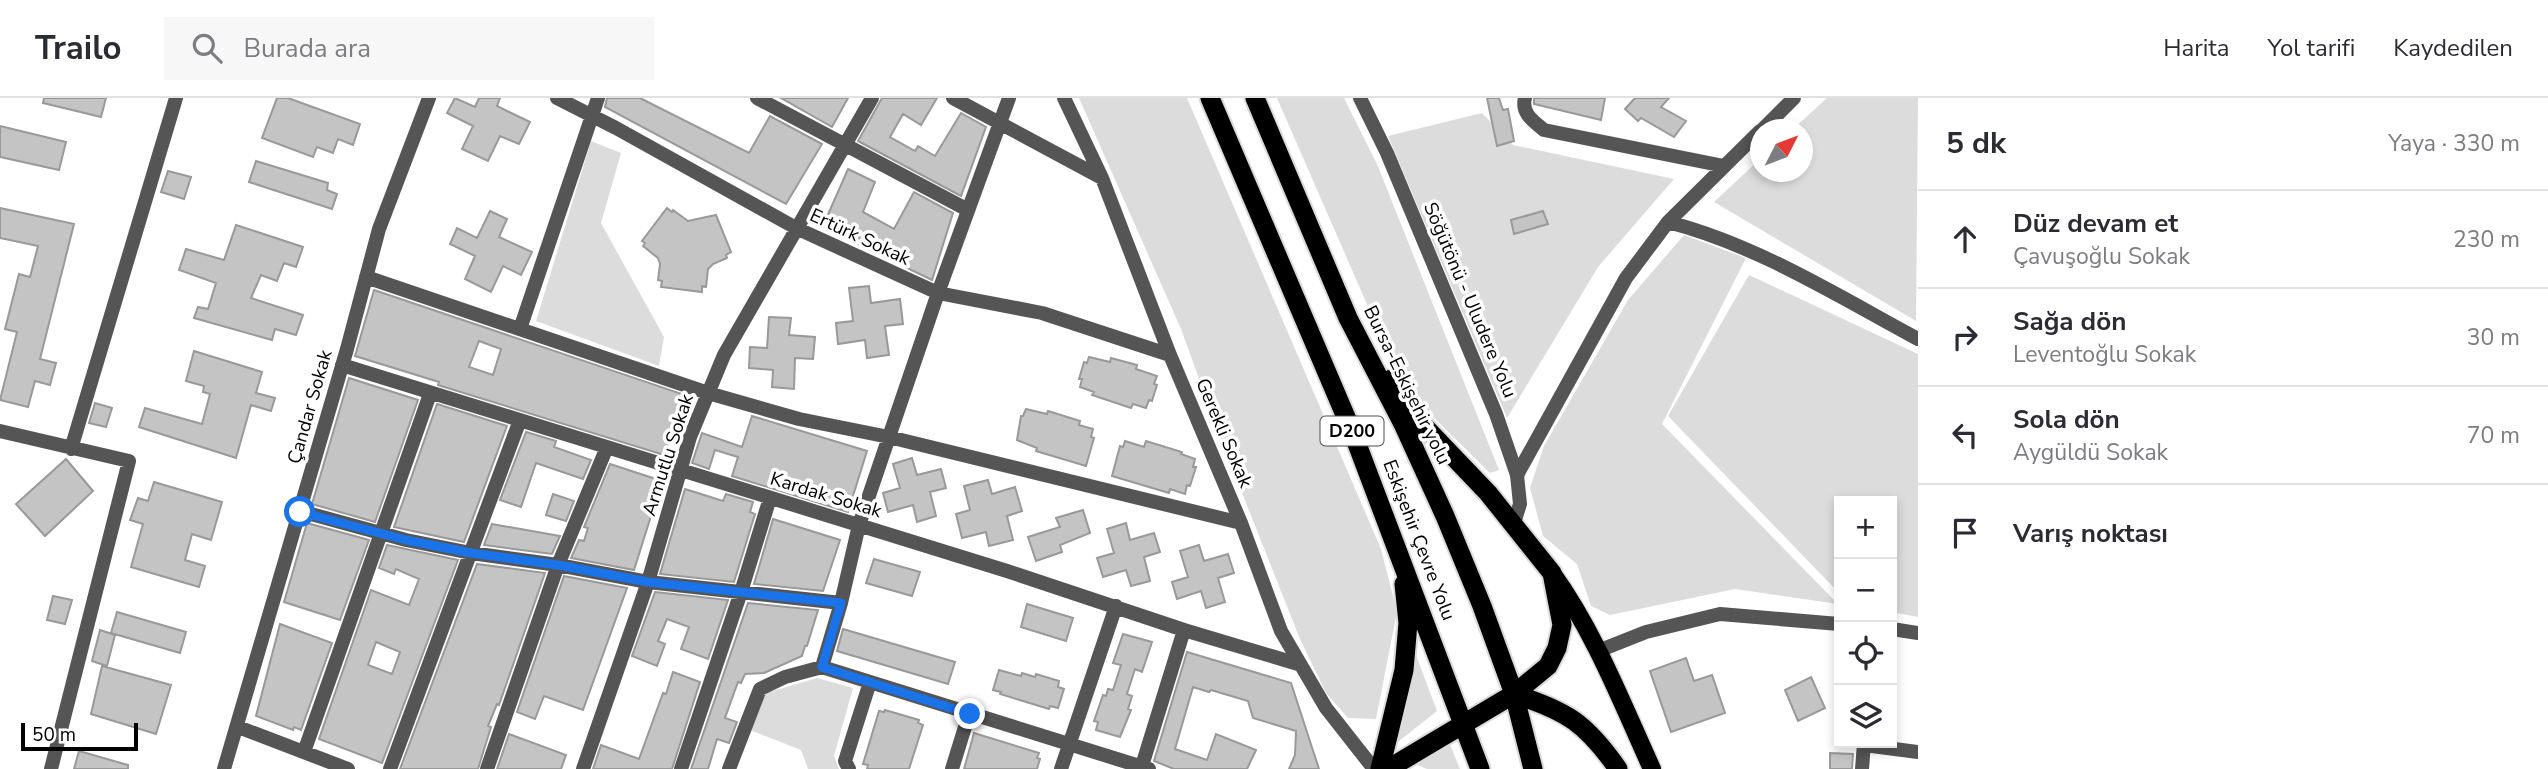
<!DOCTYPE html>
<html lang="tr">
<meta charset="utf-8">
<style>
body{margin:0;font-family:"Nunito Sans",sans-serif;background:#f7f7f7;color:#2b2b33}
.controls{position:absolute;right:21px;bottom:21px;display:grid;overflow:hidden;border-radius:0px;box-shadow:0 4px 10px #0003}
.controls button{width:63px;height:63px;display:grid;place-items:center;padding:0;border:0;border-bottom:2px solid #e1e1e2;background:#fff;color:#2b2b33;font:35px sans-serif}
.compass{position:absolute;left:1750px;top:21px;width:63px;height:63px;border-radius:50%;background:#fff;box-shadow:0 4px 10px #0003;rotate:48deg}
.scale{position:absolute;left:21px;bottom:18px;width:117px;box-sizing:border-box;padding-left:7px;border:4px solid #000;border-top:0;font-size:19px;line-height:24px;white-space:nowrap;color:#000;-webkit-text-stroke:5px #fff;paint-order:stroke}
.stop{position:absolute;width:21px;height:21px;margin:-16px;border:5px solid #1a73e8;border-radius:50%;background:#fff}
.stop.end{background:#1a73e8;border-color:#fff;box-shadow:0 2px 7px #0008}
.list{margin:0;padding:0;list-style:none}
h2{display:flex;justify-content:space-between;align-items:center;height:91px;margin:0;padding:0 28px;font-size:30px}
h2 small{font-size:23px;font-weight:400;color:#7c7c81}
.list li{display:grid;grid-template-columns:46px 1fr auto;gap:21px;align-items:center;box-sizing:border-box;height:98px;padding:0 28px;border-top:2px solid #e1e1e2}
.list b{display:block;font-size:26px;white-space:nowrap}
.list p{margin:0;font-size:23px;white-space:nowrap;color:#7c7c81}
.list em{font-size:23px;font-style:normal;color:#7c7c81}
.icon{flex:none;width:38px;height:38px;fill:none;stroke:currentColor;stroke-width:2;stroke-linecap:round;stroke-linejoin:round}
.map{position:relative;flex:none;width:1918px;height:671px;overflow:hidden}
header{display:flex;align-items:center;gap:42px;box-sizing:border-box;height:98px;padding:0 35px;background:#fff;border-bottom:2px solid #e1e1e2}
header strong{font-size:33px}
nav{display:flex;gap:38px;margin-inline-start:auto;font-size:24px}
.search{width:490px;height:63px;background:#f7f7f7;display:flex;align-items:center;gap:18px;box-sizing:border-box;padding:0 24px;border-radius:0px;color:#7c7c81;font-size:26px}
main{display:flex}
aside{flex:1;background:#fff}
.map>svg:first-child{display:block}
.green{fill:#dcdcdc}
.building{fill:#c4c4c4;stroke:#999;stroke-width:2;fill-rule:evenodd}
.lines{fill:none;stroke-linecap:round;stroke-linejoin:round}
.primary-casing{stroke:#dbdbdb;stroke-width:21}
.trunk-casing{stroke:#dbdbdb;stroke-width:23}
.minor{stroke:#555;stroke-width:14}
.tertiary{stroke:#555;stroke-width:14}
.primary{stroke:#000;stroke-width:18}
.trunk{stroke:#000;stroke-width:19}
.route{stroke:#1a73e8;stroke-width:9}
.labels{text-anchor:middle;dominant-baseline:central;stroke-width:7;stroke-linejoin:round;paint-order:stroke}
.shield{fill:#fff;stroke:#4c4c4c;stroke-width:2}
.shield-label{font-size:18px;font-weight:bold;fill:#000}
.street-label{font-size:19px;fill:#000;stroke:#fff}
</style>
<header>
<strong>Trailo</strong>
<div class="search"><svg class="icon" aria-label="search" viewBox="0 0 24 24"><circle cx="10" cy="10" r="6"/><path d="M15 15l6 6"/></svg>Burada ara</div>
<nav><a>Harita</a><a>Yol tarifi</a><a>Kaydedilen</a></nav>
</header>
<main>
<div class="map">
<svg width="1918" height="671" viewBox="0 0 1918 671">
<rect width="100%" height="100%" fill="#fff"/>
<!-- green -->
<path class="green" d="M1079,0h108l194,451 16,63 -21,107 -28,-1 -22,-25 -26,-54 -75,-189 -44,-121z
M1277,0h67l33,66 122,306 -9,3 -78,-77 -22,-39z
M1827,0h91l-2,223 -202,-119 46,-43v13h42v-42l-9,-1z
M1482,15l31,32 161,34 -76,88 -91,151 -119,-282z
M591,43l30,12 -20,70 63,114 -5,29 -123,-45z
M1684,137l62,23 -84,166 176,180 -103,-15 -125,26 -19,-9 -14,-42 -34,-28 -13,-48 14,-42 84,-146z
M1749,177l169,79v263l-26,-5v-111h-53v92l-171,-177z
M1413,549l24,64 -43,34z
M817,580l36,10 -19,68 5,13h-31l-7,-19 -51,-20 16,-37z
M1446,637l14,34h-33l-17,-7z"/>
<!-- building -->
<path class="building" d="M44,0h62l-5,19 -58,-14z
M277,0h11l72,26 -7,21 -15,-6 -5,14 -16,-6 -4,10 -51,-19z
M455,0l20,9 4,-9h21l-3,8 33,16 -11,22 -19,-8 -12,25 -26,-12 11,-23 -26,-13z
M607,0h33l109,55 21,-37 52,28 -36,60 -181,-97z
M781,0h67l-16,29z
M882,0h55l-16,27 -18,-11 -13,23 25,14 3,-5 17,10 26,-43 25,14 -25,69 -103,-55z
M1487,0h12l4,12 5,-1 6,32 -17,5z
M1534,0h71l-4,22 -67,-16z
M1635,0h34l-8,9 25,14 -12,16 -33,-19 -3,3 -13,-12z
M0,28l66,16 -7,28 -59,-13z
M256,63l72,22 -1,7 10,4 -5,15 -83,-27z
M848,71l27,13 -12,30 31,17 20,-37 39,21 -21,67 -76,-37 6,-12 -36,-12z
M168,73l23,6 -7,22 -23,-7z
M0,110l74,16 -34,135 16,4 -6,22 -15,-4 -7,26 -28,-7 17,-68 -12,-3 14,-55 11,3 8,-31 -38,-8z
M667,110l5,4 1,-2 15,11 28,-6 15,37 -5,3 1,3 -14,6 -5,5 -2,18 -4,-1v6l-41,-5 1,-6 -4,-1 2,-16 -2,-6 -15,-12 2,-3 -3,-2z
M490,113l17,8 -8,18 33,15 -11,23 -18,-9 -12,26 -26,-13 10,-23 -25,-12 7,-16 20,10z
M1543,113l5,13 -34,10 -3,-14z
M236,127l67,22 -7,20 -12,-4 -7,18 -16,-6 -10,23 52,17 -7,20 -21,-6 -3,11 -78,-22 4,-11 10,2 8,-26 -37,-13 7,-21 38,11z
M869,188l2,17 29,-4 3,25 -18,2 4,29 -22,3 -2,-18 -27,4 -2,-21 17,-2 -4,-33z
M374,192l311,105 -21,60 -226,-70 1,-3 -84,-26zM479,243l22,8 -8,26 -24,-8z
M769,219l22,1 -2,17 26,2 -2,22 -18,-1 -1,31 -22,-2 1,-17 -24,-2 1,-21 17,1z
M194,253l68,21 -6,21 19,5 -4,13 -20,-6 -15,53 -97,-31 6,-19 57,16 8,-30 -7,-2 1,-6 -18,-5z
M1089,259l21,5 1,-4 26,7 -1,4 21,7 -3,8 3,1 -5,16 -3,-1 -3,8 -13,-4 -2,4 -39,-13 2,-3 -14,-5 2,-8h-3l5,-17 3,1z
M349,280l69,22 -43,122 -63,-18z
M95,305l17,5 -6,19 -17,-4z
M437,306l70,22 -43,116 -70,-15z
M1026,311l21,5 1,-3 32,10 -1,4 14,4 -2,8 3,1 -8,28 -50,-15 1,-3 -20,-8 4,-24h2z
M752,318l115,35 -19,61 -116,-36 6,-19 -23,-7 -6,19 -17,-6 10,-30 40,14z
M526,334l30,9 -2,6 37,13 -8,19 -47,-16 -15,44 -21,-7z
M1125,343l19,6 2,-6 36,11 -1,2 14,5 -2,8h3l-6,19 -3,-1 -2,9 -15,-5 -1,4 -57,-17 8,-30 3,1z
M912,360l5,17 24,-6 5,19 -16,4 6,24 -19,6 -4,-17 -25,7 -5,-19 17,-5 -7,-24z
M66,361l27,32 -48,45 -29,-32z
M610,366l52,17 -28,89 -63,-12 8,-18 5,1 4,-13 -4,-1z
M988,382l4,14 23,-7 7,24 -15,5 6,24 -24,6 -3,-14 -24,6 -6,-24 14,-4 -6,-24z
M154,384l68,20 -11,38 -19,-6 -7,26 20,6 -6,21 -68,-20 12,-43 -13,-4 8,-22 10,3z
M685,391l38,12 3,-7 27,8 -3,10 5,2 -21,68 -74,-8z
M553,396l21,7 -8,20 -20,-6z
M1083,412l7,23 -30,12 2,7 -26,9 -8,-24 32,-10 -4,-9z
M773,421l67,21 -17,51 -69,-7z
M307,425l62,17 -29,80 -56,-18z
M1126,425l4,17 24,-7 6,19 -16,5 6,24 -19,5 -5,-16 -23,7 -6,-19 17,-5 -7,-24z
M492,426l68,12 -8,18 -68,-9z
M387,447l71,15 -76,203 -63,-24 52,-149 38,15 10,-26 -23,-10 -2,5 -15,-6zM376,544l24,10 -8,22 -24,-9z
M1199,447l5,16 24,-7 6,19 -16,5 7,24 -19,6 -5,-17 -24,8 -5,-17 16,-5 -8,-26z
M874,461l46,13 -8,24 -46,-13z
M477,466l68,9 -46,132 -2,-1 -9,22 3,1 -13,42h-78z
M564,478l63,12 -44,122 -39,-14 -9,23 -18,-7z
M655,494l73,8 -20,59 -27,-10 8,-22 -22,-8 -9,22 7,3 -8,22 -25,-10z
M53,498l19,4 -7,24 -18,-4z
M748,505l70,7 -11,36h-2l-3,10 -38,17 -19,1 -4,9 -3,-1 -13,36 12,4 -8,21 -12,-4 -9,30h-17z
M1027,506l46,14 -7,23 -45,-14z
M117,514l69,20 -6,21 -69,-20z
M280,526l52,19 -31,87 -7,-3 -1,3 -37,-14z
M843,531l112,33 -7,22 -111,-33z
M100,532l15,5 -8,31 -15,-5z
M1123,536l29,8 -10,30 -7,-3 -8,25 5,2 -4,13 3,1 -11,27 -24,-7 2,-8 -4,-1 9,-26 3,1 2,-7 5,1 8,-25 -8,-2z
M1187,554l104,31 28,86h-30l6,-14 1,-24 -43,-13 -5,-17 -37,-11 -2,2 -16,-5 -18,62 32,11 9,-26 40,16 -9,19h-73l-20,-8z
M1686,560l8,23 18,-6 13,38 -54,19 -21,-61z
M102,568l69,19 -15,49 -65,-20z
M999,572l22,6 1,-3 13,4 1,-3 23,7 -1,6 6,2 -6,19 -8,-2 -1,3 -49,-15 1,-2 -8,-2z
M673,574l27,10 -28,87h-79l8,-24 38,14 24,-66 3,1z
M1811,579l14,31 -27,13 -13,-31z
M885,612l34,10 -1,3 5,2 -14,44h-42l1,-4 -5,-1 16,-53 5,1z
M974,635l65,20 -2,5 3,1 -3,10h-73z
M509,636l57,21 -5,14h-64z
M79,653l49,14v4h-54z
M1830,655l23,1 -1,15h-22z"/>
<g class="lines">
<!-- primary casing -->
<g class="primary-casing">
<path id="primary" d="M1552,475c43,60 70,130 100,196"/>
</g>
<!-- trunk casing -->
<g class="trunk-casing">
<path id="trunk" d="M1210,0l144,338 126,333
M1255,0l93,220 56,108 41,90 37,90 32,88 19,75
M1514,596c53,17 72,29 104,75
M1380,671l24,-99 4,-47 -4,-39
M1388,671l126,-75 34,-28 9,-18 5,-23 -10,-52 -64,-80 -64,-67 -33,-47"/>
</g>
<!-- minor -->
<path class="minor" d="M557,0l59,30 180,100 142,65 104,20 128,42
M757,0l211,112
M953,0l149,80
M1064,0l38,80 68,177 71,168 40,108 45,77 48,61
M1525,0c-4,15 8,23 19,32l180,36
M1762,32l32,-32
M1668,124c89,23 170,74 250,117
M366,179l342,116 91,26 90,18 352,86
M520,231l78,-231
M342,267l665,206 177,59 114,34
M0,333l129,30 -78,308
M71,351l105,-351
M1517,377l109,-197 42,-56 92,-91
M300,413l106,29 65,13 87,12 90,17 193,21
M822,569l19,-64 18,-78 79,-232 71,-195
M822,569l327,102
M238,629l110,42
M1864,647l54,7
M304,654l126,-358
M224,671l123,-420 32,-120 50,-131
M390,671l130,-349
M487,671l71,-204 49,-118
M583,671l65,-187 42,-145 34,-82 148,-257
M681,671l60,-177 29,-94
M729,671l31,-80 25,-12 37,-10
M849,671l-4,-8 25,-79
M952,671l17,-55
M1061,671l55,-163
M1141,671l43,-139
M1862,671l2,-26"/>
<!-- tertiary -->
<path class="tertiary" d="M1360,0l27,55 109,261 21,61 3,29 -6,19
M1892,531l26,4
M1598,553l48,-19 74,-18 119,10"/>
<!-- primary -->
<use href="#primary" class="primary"/>
<!-- trunk -->
<use href="#trunk" class="trunk"/>
</g>
<g class="lines">
<!-- route -->
<path class="route" d="M300,414l106,28 65,13 87,12 90,17 193,21 -19,64 148,47"/>
</g>
<g class="labels">
<!-- shield labels -->
<rect class="shield" x="1320.5" y="318.5" width="63" height="29" rx="5"/>
<g class="shield-label">
<text x="1352" y="333">D200</text>
</g>
<!-- street labels -->
<g class="street-label">
<text transform="translate(860 139) rotate(25)">Ertürk Sokak</text>
<text transform="translate(1470 202) rotate(67)">Söğütönü - Uludere Yolu</text>
<text transform="translate(1407 287) rotate(64)">Bursa-Eskişehir yolu</text>
<text transform="translate(310 309) rotate(-74)">Çandar Sokak</text>
<text transform="translate(1224 335) rotate(67)">Gerekli Sokak</text>
<text transform="translate(668 357) rotate(-72)">Armutlu Sokak</text>
<text transform="translate(826 397) rotate(17)">Kardak Sokak</text>
<text transform="translate(1419 442) rotate(69)">Eskişehir Çevre Yolu</text>
</g>
</g>
</svg>
<div class="controls">
<button>+</button>
<button>−</button>
<button><svg class="icon" aria-label="locate" viewBox="0 0 24 24"><circle cx="12" cy="12" r="6"/><path d="M12 2v4M12 18v4M2 12h4M18 12h4"/></svg></button>
<button><svg class="icon" aria-label="layers" viewBox="0 0 24 24"><path d="M12 4l9 5-9 5-9-5zM3 14l9 5 9-5"/></svg></button>
</div>
<svg class="compass" viewBox="-18 -18 36 36"><path d="M0-13l5 13h-10z" fill="#e53935"/><path d="M0 13l5-13h-10z" fill="#7c7c81"/></svg>
<div class="scale">50 m</div>
<div class="stop" style="left:300px;top:414px"></div>
<div class="stop end" style="left:970px;top:616px"></div>
</div>
<aside>
<h2>5 dk<small>Yaya · 330 m</small></h2>
<ul class="list">
<li><svg class="icon" aria-label="ahead" viewBox="0 0 24 24"><path d="M12 20V5M6 11l6-6 6 6"/></svg><div><b>Düz devam et</b><p>Çavuşoğlu Sokak</p></div><em>230 m</em></li>
<li><svg class="icon" aria-label="right" viewBox="0 0 24 24"><path d="M7 20v-9h11M14 6l5 5-5 5"/></svg><div><b>Sağa dön</b><p>Leventoğlu Sokak</p></div><em>30 m</em></li>
<li><svg class="icon" aria-label="left" viewBox="0 0 24 24"><path d="M17 20v-9H6M10 6l-5 5 5 5"/></svg><div><b>Sola dön</b><p>Aygüldü Sokak</p></div><em>70 m</em></li>
<li><svg class="icon" aria-label="arrive" viewBox="0 0 24 24"><path d="M6 21V4h12l-3 4 3 4H6"/></svg><div><b>Varış noktası</b></div></li>
</ul>
</aside>
</main>
